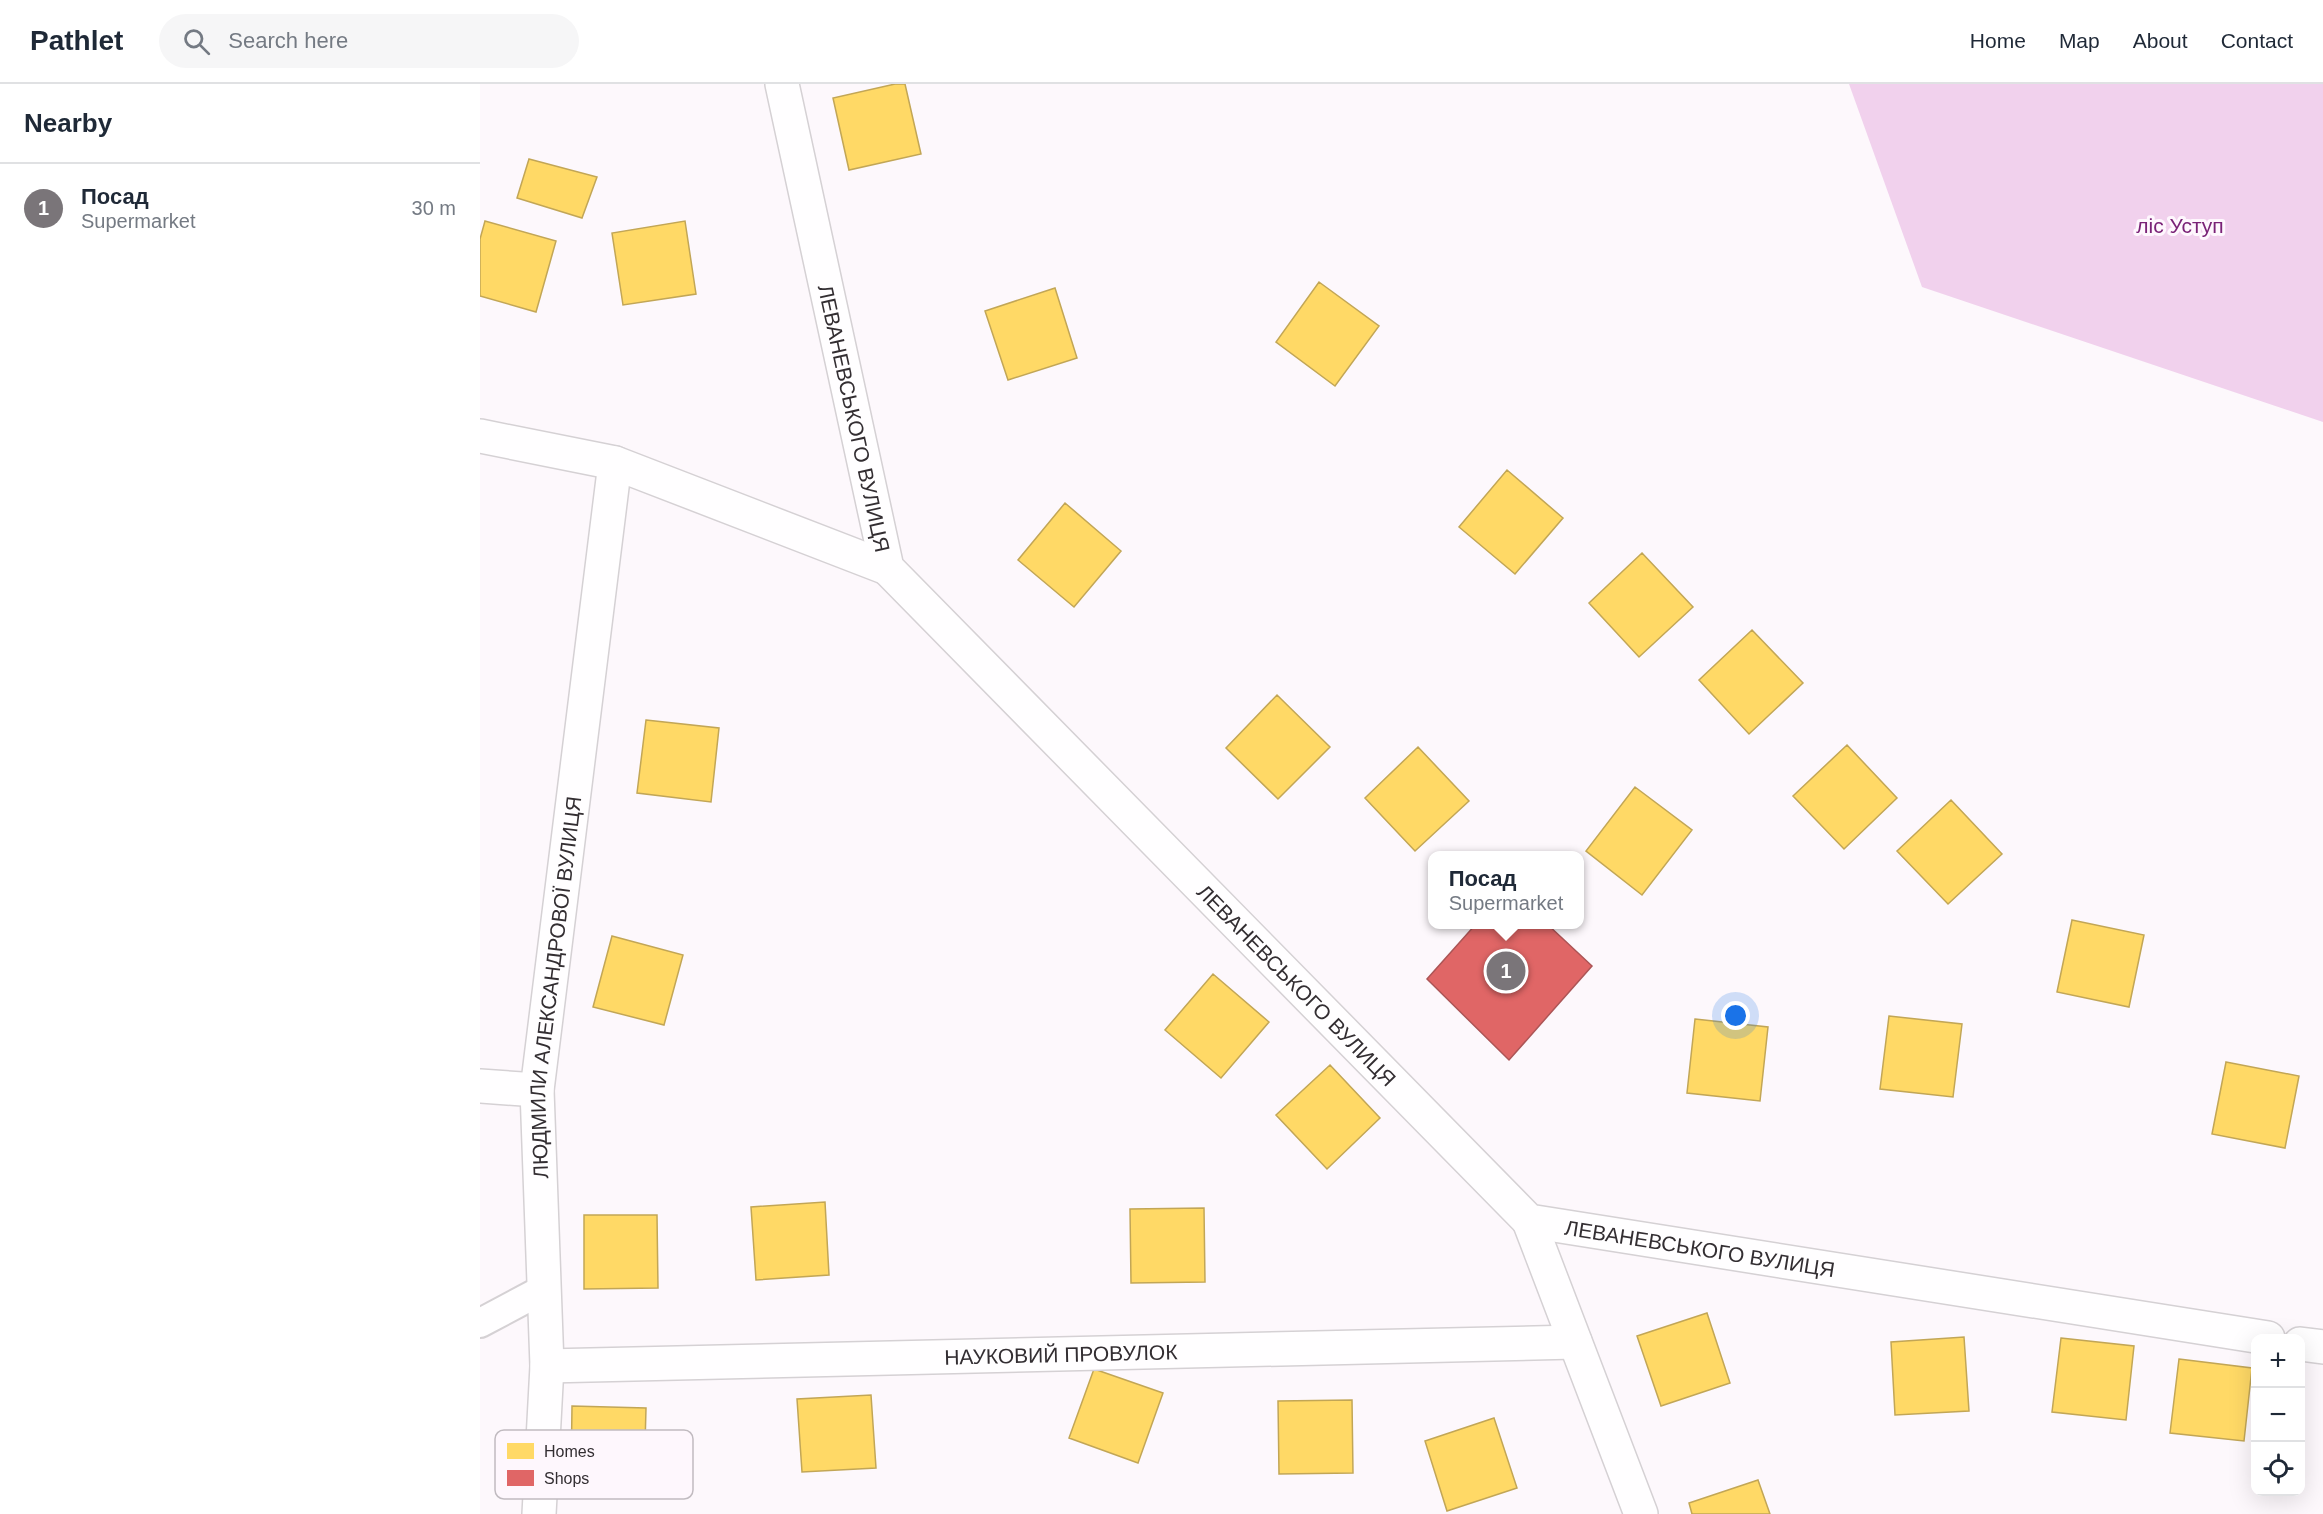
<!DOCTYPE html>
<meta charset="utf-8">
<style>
body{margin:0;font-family:Arial,sans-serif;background:#f6f6f7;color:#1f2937}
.controls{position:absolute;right:18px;bottom:18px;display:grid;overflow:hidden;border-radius:12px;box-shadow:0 6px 24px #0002}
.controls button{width:54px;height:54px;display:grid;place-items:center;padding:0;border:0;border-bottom:2px solid #e0e1e3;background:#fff;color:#1f2937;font:30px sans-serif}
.you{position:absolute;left:1256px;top:932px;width:21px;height:21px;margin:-15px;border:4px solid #fff;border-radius:50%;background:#1a73e8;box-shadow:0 0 0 9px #1a73e833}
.badge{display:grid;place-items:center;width:39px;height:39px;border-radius:50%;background:#7a7579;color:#fff;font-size:20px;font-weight:700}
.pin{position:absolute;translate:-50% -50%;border:3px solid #fff;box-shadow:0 2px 6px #0006}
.popup{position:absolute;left:948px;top:767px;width:156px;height:78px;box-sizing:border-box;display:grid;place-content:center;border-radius:12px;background:#fff;filter:drop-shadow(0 2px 4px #0005);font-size:20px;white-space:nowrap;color:#747a83}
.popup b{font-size:22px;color:#1f2937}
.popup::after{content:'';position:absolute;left:50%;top:100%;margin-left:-12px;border:12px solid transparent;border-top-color:#fff}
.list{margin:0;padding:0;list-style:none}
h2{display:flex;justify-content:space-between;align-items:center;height:78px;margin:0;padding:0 24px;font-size:26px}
h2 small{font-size:20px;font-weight:400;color:#747a83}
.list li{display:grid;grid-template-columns:39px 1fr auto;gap:18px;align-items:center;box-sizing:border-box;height:90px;padding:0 24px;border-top:2px solid #e0e1e3}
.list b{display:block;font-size:22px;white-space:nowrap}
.list p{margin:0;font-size:20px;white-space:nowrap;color:#747a83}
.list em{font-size:20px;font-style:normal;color:#747a83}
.icon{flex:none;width:33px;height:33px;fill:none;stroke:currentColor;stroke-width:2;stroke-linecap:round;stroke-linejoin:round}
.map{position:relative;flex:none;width:1843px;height:1430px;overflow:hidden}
header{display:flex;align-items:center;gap:36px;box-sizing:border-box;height:84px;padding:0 30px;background:#fff;border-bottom:2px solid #e0e1e3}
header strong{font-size:28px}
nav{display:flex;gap:33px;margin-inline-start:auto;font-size:21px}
.search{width:420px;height:54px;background:#f6f6f7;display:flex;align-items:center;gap:15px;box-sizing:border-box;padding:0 21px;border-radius:33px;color:#747a83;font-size:22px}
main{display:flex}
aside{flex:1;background:#fff}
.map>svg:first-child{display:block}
.green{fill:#f1d1ed}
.homes{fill:#ffd966;stroke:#c2a656;stroke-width:1.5}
.shops{fill:#e06666;stroke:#ac5556;stroke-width:1.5}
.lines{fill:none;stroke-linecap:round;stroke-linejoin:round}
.service-casing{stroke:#d5d1d4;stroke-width:32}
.minor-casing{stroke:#d5d1d4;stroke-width:36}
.service{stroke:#fffeff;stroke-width:28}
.minor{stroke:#fffeff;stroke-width:33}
.labels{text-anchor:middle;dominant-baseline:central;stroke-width:6;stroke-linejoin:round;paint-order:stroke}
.park-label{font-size:21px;fill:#7a2277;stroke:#fef7fd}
.street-label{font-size:21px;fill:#332e32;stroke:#fef7fd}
.key{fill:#fef7fd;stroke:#c1bbc0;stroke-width:1.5}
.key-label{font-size:16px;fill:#332e32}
</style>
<header>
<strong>Pathlet</strong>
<div class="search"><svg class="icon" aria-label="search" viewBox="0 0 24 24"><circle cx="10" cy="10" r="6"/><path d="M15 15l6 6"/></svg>Search here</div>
<nav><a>Home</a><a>Map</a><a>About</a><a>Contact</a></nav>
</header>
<main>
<aside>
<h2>Nearby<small></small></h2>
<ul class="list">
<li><span class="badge">1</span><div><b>Посад</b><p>Supermarket</p></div><em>30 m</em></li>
</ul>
</aside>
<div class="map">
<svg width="1843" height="1430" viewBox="0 0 1843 1430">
<rect width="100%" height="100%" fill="#fdf8fc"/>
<!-- green -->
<path class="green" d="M1369,0h474v338l-401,-135z"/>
<!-- homes -->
<path class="homes" d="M415,0h10l16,70 -72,16 -16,-72z
M49,75l68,18 -15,41 -65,-20z
M5,137l71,20 -20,71 -56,-16v-57z
M205,137l11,73 -73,11 -11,-72z
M839,198l60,44 -44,60 -59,-44z
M575,204l22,70 -69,22 -23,-69z
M1027,386l56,48 -48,56 -56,-47z
M585,419l56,48 -47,56 -56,-47z
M1162,469l51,54 -54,50 -50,-54z
M1272,546l51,53 -54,51 -50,-54z
M797,611l53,52 -52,52 -52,-51z
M166,636l73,8 -8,74 -74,-9z
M1367,661l50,53 -53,51 -51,-53z
M938,663l51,54 -54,50 -50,-53z
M1155,703l57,43 -50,65 -56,-44z
M1471,716l51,54 -54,50 -51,-53z
M1592,836l72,15 -15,72 -72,-15z
M132,852l71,19 -19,70 -71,-18z
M733,890l56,48 -48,56 -56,-48z
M1409,932l73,8 -9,73 -73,-8z
M1215,935l73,8 -8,74 -73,-8z
M1746,978l73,14 -14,72 -73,-14z
M850,981l50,53 -53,51 -51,-54z
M345,1118l4,73 -73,5 -5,-73z
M724,1124l1,74 -74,1 -1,-74z
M104,1131h73l1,73 -74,1z
M1227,1229l23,70 -69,23 -24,-70z
M1484,1253l5,74 -74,4 -4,-73z
M1581,1254l73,8 -8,74 -74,-8z
M1699,1275l73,9 -8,73 -74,-8z
M614,1285l69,24 -25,70 -69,-25z
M391,1311l5,73 -74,4 -5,-73z
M872,1316l1,73 -74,1 -1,-73z
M92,1322l74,2 -2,74 -73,-3z
M1014,1334l23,70 -70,23 -22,-70z
M1278,1396l12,34h-78l-3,-11z"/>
<!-- shops -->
<path class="shops" d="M996,840h71l45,42 -83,94 -82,-81z"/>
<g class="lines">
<!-- service casing -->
<g class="service-casing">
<path id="service" d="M0,1239l64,-34"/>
</g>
<!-- minor casing -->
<g class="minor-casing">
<g id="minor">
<path id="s1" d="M302,0l105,484 642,653 739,117"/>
<path d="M0,352l135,27 272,105"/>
<path d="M0,1002l57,4"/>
<path d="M1049,1137l112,293"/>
<path d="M1820,1260l23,3"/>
<path id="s2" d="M67,1282l1028,-24"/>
<path id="s3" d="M59,1430l8,-148 -10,-276 78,-627"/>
</g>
</g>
<!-- service -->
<use href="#service" class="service"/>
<!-- minor -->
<use href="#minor" class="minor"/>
</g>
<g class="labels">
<!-- park labels -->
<g class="park-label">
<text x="1700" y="141">ліс Уступ</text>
</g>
<!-- street labels -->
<g class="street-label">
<text stroke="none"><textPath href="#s1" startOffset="342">ЛЕВАНЕВСЬКОГО ВУЛИЦЯ</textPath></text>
<text stroke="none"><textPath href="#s1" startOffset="1080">ЛЕВАНЕВСЬКОГО ВУЛИЦЯ</textPath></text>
<text stroke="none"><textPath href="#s3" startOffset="528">ЛЮДМИЛИ АЛЕКСАНДРОВОЇ ВУЛИЦЯ</textPath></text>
<text stroke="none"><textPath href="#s1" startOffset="1584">ЛЕВАНЕВСЬКОГО ВУЛИЦЯ</textPath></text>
<text stroke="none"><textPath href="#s2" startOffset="514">НАУКОВИЙ ПРОВУЛОК</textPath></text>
</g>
</g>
<!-- legend -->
<rect x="15" y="1346" width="198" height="69" rx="9" class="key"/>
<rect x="27" y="1359" width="27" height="16" fill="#ffd966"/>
<rect x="27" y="1386" width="27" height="16" fill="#e06666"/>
<g class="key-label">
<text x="64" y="1373">Homes</text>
<text x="64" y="1400">Shops</text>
</g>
</svg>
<div class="controls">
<button>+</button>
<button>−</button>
<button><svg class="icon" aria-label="locate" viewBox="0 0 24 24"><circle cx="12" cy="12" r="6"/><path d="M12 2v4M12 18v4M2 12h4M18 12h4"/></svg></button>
</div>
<div class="you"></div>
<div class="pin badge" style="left:1026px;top:887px">1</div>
<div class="popup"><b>Посад</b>Supermarket</div>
</div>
</main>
